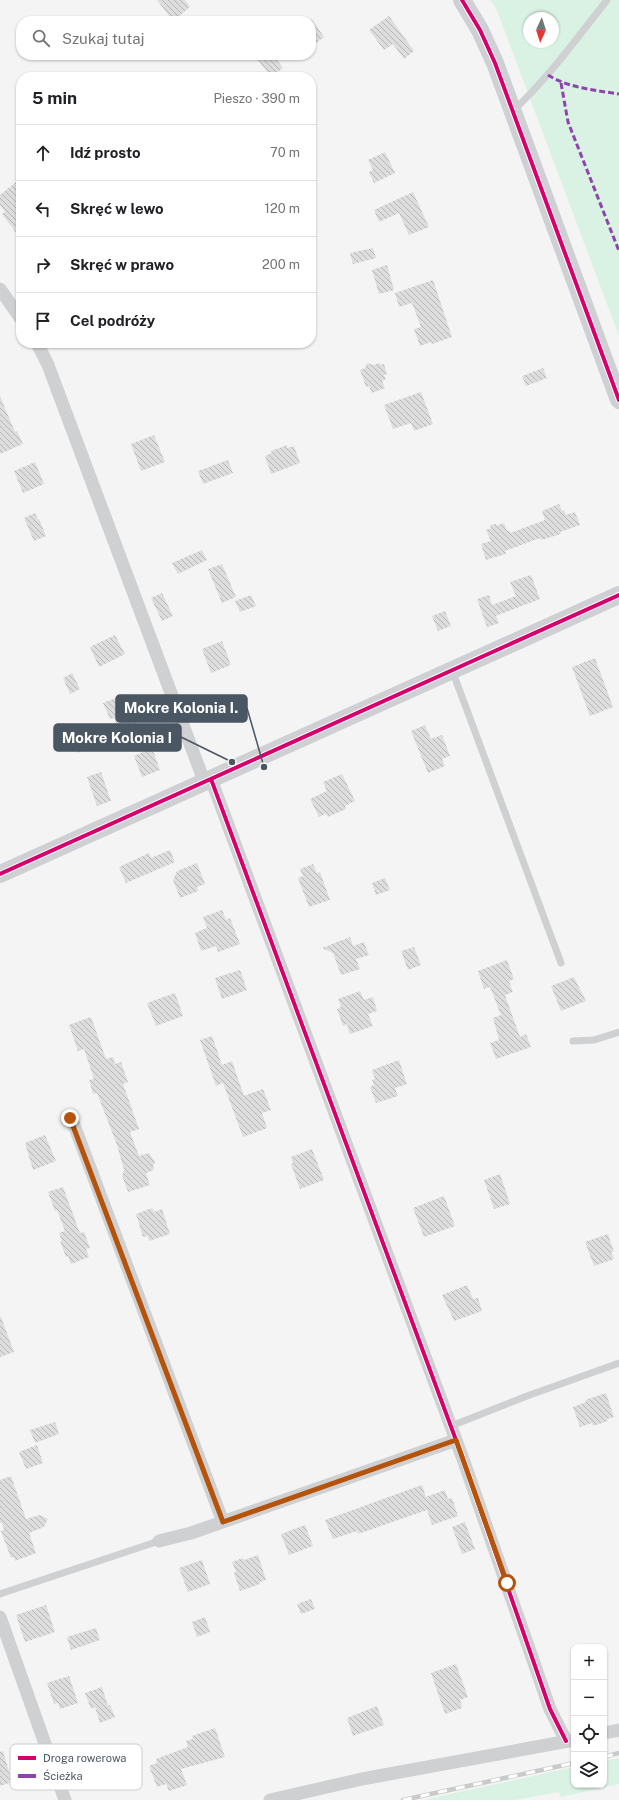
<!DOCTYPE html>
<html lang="pl">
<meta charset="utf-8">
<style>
body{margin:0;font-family:"Public Sans",sans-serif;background:#f6f6f6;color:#202124}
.controls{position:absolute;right:12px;bottom:12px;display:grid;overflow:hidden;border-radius:8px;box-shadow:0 1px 3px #0004}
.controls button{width:36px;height:36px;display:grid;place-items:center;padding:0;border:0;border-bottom:1px solid #e0e0e0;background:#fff;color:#202124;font:20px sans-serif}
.compass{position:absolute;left:523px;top:12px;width:36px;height:36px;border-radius:50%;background:#fff;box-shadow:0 1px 3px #0004;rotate:184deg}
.stop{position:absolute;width:12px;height:12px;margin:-9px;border:3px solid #b45309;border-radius:50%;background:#fff}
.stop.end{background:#b45309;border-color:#fff;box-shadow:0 1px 4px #0008}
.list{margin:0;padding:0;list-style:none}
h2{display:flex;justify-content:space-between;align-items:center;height:52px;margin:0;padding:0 16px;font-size:17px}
h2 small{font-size:13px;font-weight:400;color:#757577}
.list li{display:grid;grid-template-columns:26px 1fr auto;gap:12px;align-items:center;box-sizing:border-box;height:56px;padding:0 16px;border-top:1px solid #e0e0e0}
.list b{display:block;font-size:15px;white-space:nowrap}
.list em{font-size:13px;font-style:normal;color:#757577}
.icon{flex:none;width:22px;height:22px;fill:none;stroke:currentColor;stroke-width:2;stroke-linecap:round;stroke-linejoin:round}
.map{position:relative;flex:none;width:619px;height:1800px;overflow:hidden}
.search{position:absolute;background:#fff;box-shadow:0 1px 3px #0004;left:16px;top:16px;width:300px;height:44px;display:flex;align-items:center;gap:10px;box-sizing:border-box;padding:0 14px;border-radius:16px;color:#757577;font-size:15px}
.panel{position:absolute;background:#fff;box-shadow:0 1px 3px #0004;left:16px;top:72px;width:300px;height:276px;border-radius:16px}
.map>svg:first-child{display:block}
.grass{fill:#d9f2e3;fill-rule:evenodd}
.building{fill:url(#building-back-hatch)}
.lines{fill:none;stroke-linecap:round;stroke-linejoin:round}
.lane{stroke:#ced0d2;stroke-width:7}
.street{stroke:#ced0d2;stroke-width:13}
.secondary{stroke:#ced0d4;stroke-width:18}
.rail-casing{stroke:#c9cacc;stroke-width:4.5}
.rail{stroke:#fff;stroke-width:3;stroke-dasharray:9;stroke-linecap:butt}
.quiet{stroke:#8e44ad;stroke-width:3;stroke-dasharray:6 3;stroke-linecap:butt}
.cycleway-casing{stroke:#fff;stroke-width:6}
.cycleway{stroke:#d6006c;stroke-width:4}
.route{stroke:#b45309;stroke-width:5}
.key{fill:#fff;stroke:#c9ccd0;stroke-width:1}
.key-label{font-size:11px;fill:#4a5661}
.leader{fill:none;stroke:#4a5661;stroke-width:1.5}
.callout-dot{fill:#4a5661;stroke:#fff;stroke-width:1.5}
.callout{fill:#4a5661;stroke:#4a5661;stroke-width:1.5}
.callout-label{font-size:15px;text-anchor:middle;font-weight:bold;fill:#fff}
</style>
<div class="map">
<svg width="619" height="1800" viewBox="0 0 619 1800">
<defs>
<pattern id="building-back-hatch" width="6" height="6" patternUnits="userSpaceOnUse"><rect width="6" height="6" fill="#ddddde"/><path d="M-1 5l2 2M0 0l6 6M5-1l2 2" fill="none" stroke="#b5b6b7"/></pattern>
</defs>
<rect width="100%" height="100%" fill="#f4f4f4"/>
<!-- grass -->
<path class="grass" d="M490,0h129v336l-123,-328zM529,18h24v24h-24z
M619,1758v26l-58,13 -2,-5 -44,8h-92l151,-33v18h30v-24z"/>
<!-- building -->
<path class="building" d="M157,0h28l5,7 -17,14z
M389,16l25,35 -10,8 -11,-15 -9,6 -15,-20z
M311,18l13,19 -13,10z
M254,55h19l10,13 -12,9z
M385,152l10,21 -21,10 -5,-11 4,-2 -5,-10z
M16,182l5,6v51l-19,-25 3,-2 -5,-7v-10z
M413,192l16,35 -20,8 -10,-22 -20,9 -5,-12z
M373,248l3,10 -23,6 -3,-11z
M387,265l7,25 -15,4 -7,-24z
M433,280l19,57 -20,7 -1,-2 -11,4 -6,-17 7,-2 -9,-24 -13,4 -4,-14z
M367,363l6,2 7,-2v2l4,-1 3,10 -3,1 2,4 -4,2 3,7 -13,5 -3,-7 -3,1 -6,-17 5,-2z
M543,368l4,10 -21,8 -4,-10z
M421,392l12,32 -19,7 -3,-8 -18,6 -9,-24z
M0,396l15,36 2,-1 6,13 -23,10z
M154,435l11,27 -24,9 -10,-27z
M287,445v3l7,-2 6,17 -29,11 -6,-18 7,-3 -1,-2z
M228,460l5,13 -30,11 -5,-13z
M35,462l9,22 -21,9 -9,-22z
M559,504l3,7 2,-1 2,5 9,-3 5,13 -20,7 1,2 -20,6 -1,-2 -11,4 -24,9 1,3 -20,6 -5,-16 10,-3 -5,-11 5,-2 -1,-3 6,-1v2l8,-3 3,8 2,-1 1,3 35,-13 -3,-9z
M35,513l3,7 1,-1 7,17 -12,5 -10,-23z
M202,550l5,10 -29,14 -6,-11z
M222,564l14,33 -14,6 -14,-34z
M531,575l9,24 -44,17 3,7 -12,4 -10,-28 12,-4 3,10 24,-9 -6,-14z
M162,593l11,23 -11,5 -11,-23z
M251,595l5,11 -16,6 -5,-11z
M445,611l6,15 -13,5 -6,-15z
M115,635l10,19 -26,13 -9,-20z
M222,641l9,24 -20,8 -9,-24z
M595,658l18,49 -23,9 -18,-49z
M72,673l8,16 -10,5 -7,-16z
M126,694l6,15 -2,1 6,14 -17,6 -5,-12 -4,1 -7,-16z
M425,725l6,14 11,-4 8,21 -8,3 3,7 -17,7 -17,-42z
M93,735l4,10 -19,8 -5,-10z
M152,748l8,22 -18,7 -8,-21z
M101,772l10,29 -14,5 -10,-29z
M342,774l13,27 -10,5 1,3 -18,8 -2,-3 -7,3 -9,-18 17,-8 -4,-9z
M170,850l5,12 -49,21 -7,-16 30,-14 2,5z
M197,863l8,21 -8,3 1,4 -18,7 -7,-18 4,-9z
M313,864l4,9 3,-1 10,28 -21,7 -11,-29 5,-2 -3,-7z
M385,878l5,12 -14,5 -4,-12z
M222,910l4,10 4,-2 10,26 -22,8 -2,-6 -15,5 -6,-18 12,-5 -4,-11z
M350,937l3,9 11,-4 5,13 -13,4 4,10 -19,6 -8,-22 -11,-5z
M414,947l7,18 -13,5 -7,-19z
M507,960l7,19 -5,2 4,11 -8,3 15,42 6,-3 5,13 -35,12 -6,-16 9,-3 -6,-22 8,-3 -11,-28 -6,2 -6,-18z
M240,970l7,20 -25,9 -7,-21z
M574,977l12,24 -25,10 -10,-25z
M360,991l4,9 9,-3 4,14 -9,3 5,12 -23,8 -3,-10 -4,2 -6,-17 4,-2 -3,-8z
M175,993l8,23 -27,10 -9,-23z
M91,1017l15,42 7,-2 2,7 6,-2 7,20 -5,2 16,45 -9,3 9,24 10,-3 6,9 -2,5 1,3 -8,3 4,12 -22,7 -6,-16 2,-6 -7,-25 -20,-52 -4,1 -4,-14 5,-1 -10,-30 -6,2 -9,-26z
M212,1036l10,29 10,-4 12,35 19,-7 8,21 -9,3 5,15 -24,9 -20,-54 -7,3 -16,-46z
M399,1060l8,24 -12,4 3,8 -22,7 -6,-16 4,-2 -2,-5 3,-1 -3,-9z
M45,1135l11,26 -23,9 -8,-27z
M312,1149l12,31 -24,9 -9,-25 2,-1 -2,-6z
M500,1174l10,30 -16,5 -10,-29z
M63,1187l17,46 4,-1 6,16 -4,1 3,8 -18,7 -3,-8 -2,1 -6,-16h2l-3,-8 6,-2 -8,-21 -2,1 -7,-19z
M444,1196l11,30 -31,11 -11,-29z
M152,1208l2,4 8,-3 8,25 -21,7 -1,-5 -5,1 -7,-23z
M608,1234l6,18h-3l3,7 -20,7 -9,-24z
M467,1285l6,14 5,-1 4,13 -28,10 -12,-26z
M0,1317h1l13,35 -14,5z
M606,1393l8,24 -7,2 1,2 -15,5 -1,-3 -12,4 -7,-20 13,-5 -1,-2z
M55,1422l4,12 -24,9 -5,-13z
M37,1445l6,18 -17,6 -7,-17z
M11,1476l15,43 14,-4 8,4 -4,8 -15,6 7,20 -21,8 -1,-4 -3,1 -10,-27 3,-1 -2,-7h-2v-43z
M422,1485l4,12 19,-7 3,9 4,-1 6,18 -26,9 -5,-15 -69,24 -1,-3 -24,8 -8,-19z
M465,1522l10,27 -13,5 -10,-27z
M305,1525l8,21 -24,9 -8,-21z
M258,1555l8,25 -6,2v2l-20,7 -6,-18 2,-1 -4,-10 11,-4 1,2z
M202,1560l8,24 -22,8 -9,-24z
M311,1599l4,10 -14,5 -4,-10z
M46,1605l9,27 -30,10 -9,-27z
M205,1617l5,15 -13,5 -5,-15z
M96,1628l4,12 -29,10 -4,-13z
M456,1664l12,33 -8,3 2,8 -17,6 -14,-41z
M69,1676l9,27 -18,6 -2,-6 -4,1 -7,-21z
M102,1687l6,19 2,-1 5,12 -15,6 -5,-16 -4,2 -6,-16z
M377,1706l7,19 -31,11 -6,-18z
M215,1728l10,29 -44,12 6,16 -18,6 -3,-7 -9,3 -8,-21 8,-3 -1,-4 32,-12 -2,-6 7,-2 -1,-3z
M3,1751l9,31 -12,4v-34z"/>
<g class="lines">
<!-- lane -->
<path class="lane" d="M514,110c35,-33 63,-72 93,-110
M450,671l5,7 106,285
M573,1041l21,-1 25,-8
M451,1426l76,-30 92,-33
M0,1594l159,-53"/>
<!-- street -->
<path class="street" d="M0,289l21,30
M37,343l11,22 156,416
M211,779l252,680 87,250 16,32
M71,1117l152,405
M159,1541l32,-8 265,-93
M0,1617l65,183
M604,1733l15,-3
M270,1800l92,-21 212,-39"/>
<!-- secondary -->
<path class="secondary" d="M462,0l18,30 15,33 124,337
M0,874l619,-279"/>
<!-- rail casing -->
<g class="rail-casing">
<path id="rail" d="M604,1757l15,-4
M403,1800l171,-37"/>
</g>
<!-- rail -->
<use href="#rail" class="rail"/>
<!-- quiet -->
<path class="quiet" d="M548,75c21,13 46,15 71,19
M561,83l7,39 51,129"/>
<!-- cycleway casing -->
<g class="cycleway-casing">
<path id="cycleway" d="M462,0l18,30 15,33 124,337
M211,779l252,680 87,250 16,32
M0,874l619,-279"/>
</g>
<!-- cycleway -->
<use href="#cycleway" class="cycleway"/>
</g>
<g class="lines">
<!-- route -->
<path class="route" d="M70,1118l153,404 233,-82 51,143"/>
</g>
<!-- legend -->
<rect x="10" y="1744" width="132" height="46" rx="6" class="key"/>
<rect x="18" y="1756" width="18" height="4" fill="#d6006c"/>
<rect x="18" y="1774" width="18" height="4" fill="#8e44ad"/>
<g class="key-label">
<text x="43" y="1762">Droga rowerowa</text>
<text x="43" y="1780">Ścieżka</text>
</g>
<!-- callouts -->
<path class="leader" d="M264 767L247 708M232 762L181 737"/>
<g class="callout-dot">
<circle cx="264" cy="767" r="4"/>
<circle cx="232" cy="762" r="4"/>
</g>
<g class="callout">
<rect x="116" y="695" width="131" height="27" rx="4"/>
<rect x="54" y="724" width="127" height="27" rx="4"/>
</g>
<g class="callout-label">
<text x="181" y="713">Mokre Kolonia I.</text>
<text x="117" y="743">Mokre Kolonia I</text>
</g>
</svg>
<div class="controls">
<button>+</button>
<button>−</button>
<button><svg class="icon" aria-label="locate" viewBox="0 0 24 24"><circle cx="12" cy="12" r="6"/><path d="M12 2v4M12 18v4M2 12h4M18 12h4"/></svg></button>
<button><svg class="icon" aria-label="layers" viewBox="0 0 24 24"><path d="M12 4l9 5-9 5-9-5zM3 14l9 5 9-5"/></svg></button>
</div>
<svg class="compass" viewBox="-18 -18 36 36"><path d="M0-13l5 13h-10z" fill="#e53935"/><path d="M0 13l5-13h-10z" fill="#757577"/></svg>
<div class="stop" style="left:507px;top:1583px"></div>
<div class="stop end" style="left:70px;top:1118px"></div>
<div class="search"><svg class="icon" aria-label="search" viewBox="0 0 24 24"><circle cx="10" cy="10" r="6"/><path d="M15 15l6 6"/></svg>Szukaj tutaj</div>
<section class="panel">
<h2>5 min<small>Pieszo · 390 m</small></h2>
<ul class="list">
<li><svg class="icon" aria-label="ahead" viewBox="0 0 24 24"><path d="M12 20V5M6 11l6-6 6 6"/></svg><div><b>Idź prosto</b></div><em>70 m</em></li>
<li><svg class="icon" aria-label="left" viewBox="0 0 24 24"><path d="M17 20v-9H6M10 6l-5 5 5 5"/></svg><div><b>Skręć w lewo</b></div><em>120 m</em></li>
<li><svg class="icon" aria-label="right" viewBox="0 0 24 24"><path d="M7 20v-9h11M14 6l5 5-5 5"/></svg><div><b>Skręć w prawo</b></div><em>200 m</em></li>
<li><svg class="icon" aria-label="arrive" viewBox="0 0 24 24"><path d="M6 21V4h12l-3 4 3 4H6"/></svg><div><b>Cel podróży</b></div></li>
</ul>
</section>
</div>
